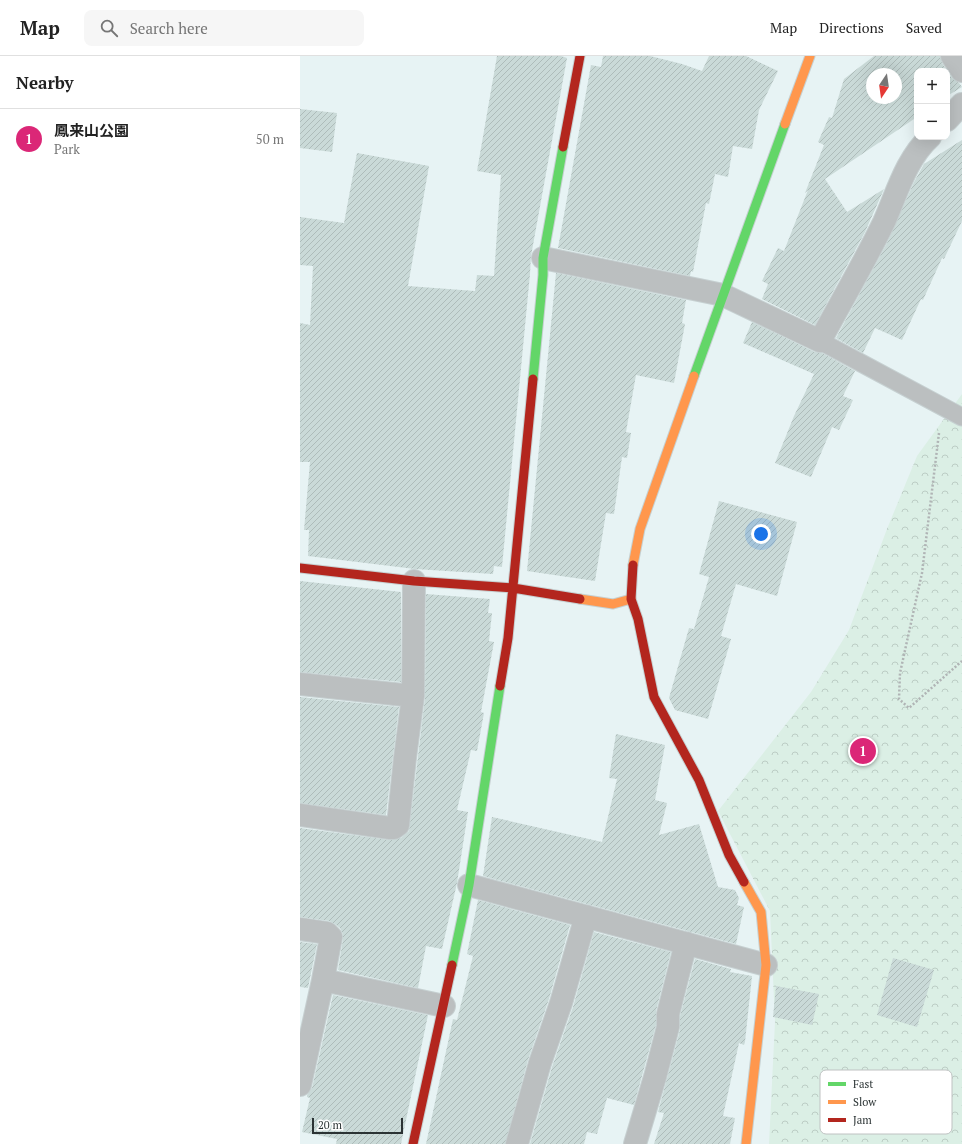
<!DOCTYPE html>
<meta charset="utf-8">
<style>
body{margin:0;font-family:"PT Serif","Noto Sans JP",serif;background:#f6f6f6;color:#222}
.controls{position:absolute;right:12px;top:12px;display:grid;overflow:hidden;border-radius:8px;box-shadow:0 4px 16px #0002}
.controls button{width:36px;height:36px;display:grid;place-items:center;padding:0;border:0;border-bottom:1px solid #e0e0e0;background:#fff;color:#222;font:20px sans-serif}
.compass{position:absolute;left:566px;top:12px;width:36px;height:36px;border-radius:50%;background:#fff;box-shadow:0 4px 16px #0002;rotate:193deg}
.scale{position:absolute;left:12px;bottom:10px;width:91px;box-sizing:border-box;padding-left:4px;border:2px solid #2b3334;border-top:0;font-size:11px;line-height:14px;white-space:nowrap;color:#2b3334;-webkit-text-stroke:3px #fff;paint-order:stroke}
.you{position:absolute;left:461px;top:478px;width:14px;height:14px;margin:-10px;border:3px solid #fff;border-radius:50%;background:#1a73e8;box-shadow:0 0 0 6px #1a73e833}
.badge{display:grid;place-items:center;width:26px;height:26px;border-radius:50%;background:#db2777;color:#fff;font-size:13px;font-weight:700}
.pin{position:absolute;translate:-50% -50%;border:2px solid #fff;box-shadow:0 1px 4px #0006}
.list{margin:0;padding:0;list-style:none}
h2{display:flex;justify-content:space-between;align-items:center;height:52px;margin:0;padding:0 16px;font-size:17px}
h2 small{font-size:13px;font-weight:400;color:#767676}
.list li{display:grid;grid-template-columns:26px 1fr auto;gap:12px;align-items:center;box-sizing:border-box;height:60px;padding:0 16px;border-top:1px solid #e0e0e0}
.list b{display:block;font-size:15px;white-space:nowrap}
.list p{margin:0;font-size:13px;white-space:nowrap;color:#767676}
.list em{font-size:13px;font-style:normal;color:#767676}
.icon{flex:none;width:22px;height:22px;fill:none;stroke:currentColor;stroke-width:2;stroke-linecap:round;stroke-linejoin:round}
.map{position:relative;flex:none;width:662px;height:1088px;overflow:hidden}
header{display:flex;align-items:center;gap:24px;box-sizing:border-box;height:56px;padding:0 20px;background:#fff;border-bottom:1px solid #e0e0e0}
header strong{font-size:19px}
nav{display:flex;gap:22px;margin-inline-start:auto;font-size:14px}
.search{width:280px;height:36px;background:#f6f6f6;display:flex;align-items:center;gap:10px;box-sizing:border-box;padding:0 14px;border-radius:8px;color:#767676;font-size:15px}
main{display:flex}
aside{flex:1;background:#fff}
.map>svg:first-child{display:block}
.park{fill:url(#park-crowns)}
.building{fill:url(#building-hatch);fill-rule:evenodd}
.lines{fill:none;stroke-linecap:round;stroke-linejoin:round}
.lane-casing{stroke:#c6d0d1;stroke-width:19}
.street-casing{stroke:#c6d0d1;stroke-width:24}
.fast-casing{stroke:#c6d0d1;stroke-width:11}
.slow-casing{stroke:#c6d0d1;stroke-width:11}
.jam-casing{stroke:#c6d0d1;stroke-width:11}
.path{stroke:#b0b4b5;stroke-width:2.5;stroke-dasharray:2 2;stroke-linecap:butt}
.lane{stroke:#bbbfc0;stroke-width:17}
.street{stroke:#bbbfc0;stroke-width:22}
.fast{stroke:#63d668;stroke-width:9}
.slow{stroke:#ff974d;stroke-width:9}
.jam{stroke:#b3261e;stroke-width:9}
.key{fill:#fff;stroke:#bfc2c2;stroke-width:1}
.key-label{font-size:11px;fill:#2b3334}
</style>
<header>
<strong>Map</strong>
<div class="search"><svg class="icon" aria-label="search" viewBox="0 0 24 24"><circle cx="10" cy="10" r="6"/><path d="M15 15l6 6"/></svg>Search here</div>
<nav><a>Map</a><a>Directions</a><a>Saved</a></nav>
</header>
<main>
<aside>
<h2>Nearby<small></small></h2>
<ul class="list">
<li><span class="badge">1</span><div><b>鳳来山公園</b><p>Park</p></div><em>50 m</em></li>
</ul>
</aside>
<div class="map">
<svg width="662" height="1088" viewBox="0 0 662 1088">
<defs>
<pattern id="park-crowns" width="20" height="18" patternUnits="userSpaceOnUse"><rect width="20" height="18" fill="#dbefe5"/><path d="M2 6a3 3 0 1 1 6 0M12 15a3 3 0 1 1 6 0" fill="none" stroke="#bccdc5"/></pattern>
<pattern id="building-hatch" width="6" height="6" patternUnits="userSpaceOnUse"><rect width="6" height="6" fill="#cadad8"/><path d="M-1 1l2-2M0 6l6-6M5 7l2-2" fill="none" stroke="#aebcba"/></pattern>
</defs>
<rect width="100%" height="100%" fill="#e7f3f4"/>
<!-- park -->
<path class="park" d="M662,338v750h-193l6,-122 -5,-111 -52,-100 93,-119 38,-62 38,-101 30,-73z"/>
<!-- building -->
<path class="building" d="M197,0h64l6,2 -36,198 -1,18 -28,293 -8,-1 -1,8 -78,-5 -107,-13 1,-26h-5l6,-68h-10v-139l10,2 3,-59 -13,-1v-48l44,6 13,-70 72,13 -21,120 67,5 2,-16 17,1 7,-101 -24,-4z
M303,0h47l32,8 20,7 7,-15h37l32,15 -19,39 -7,39 -19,-3 -5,31 -13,-3 -6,30 -3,-1 -13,69 -2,-1 -1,5 -132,-28 33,-183 10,2z
M574,0h66l2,7 5,8h-30v46l-92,62 22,33 37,-23 -19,43 -50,93 -53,-26 6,-15 -6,-3 16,-33 6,3 24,-61 -3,3 19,-48 -6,-3 11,-25 3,1 12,-39zM572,18h24v24h-24z
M647,15l5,7 7,5 3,4 -15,9z
M0,53l37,4 -5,39 -32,-4z
M662,84v81l-18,38 -2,-1 -19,42 -2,-1 -19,41 -27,-12 -12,25 -27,-15 51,-95 27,-61 10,-18z
M256,217l130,27 -4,23 3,1 -11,59 -38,-8 -10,57 5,1 -4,25 -5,-1 -8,57 -8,-1 -11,68 -68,-10z
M452,266l63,30 7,1 33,18 -12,25 10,4 -14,30 -7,-3 -21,50 -36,-14 19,-47 20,-42 -71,-31z
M419,445l78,21 -20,74 -41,-12 -15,52 10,3 -23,80 -33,-9 -6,-12 20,-70 5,1 15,-52 -10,-3z
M0,525l101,11v90l-101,-10z
M126,538l64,5 -2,14h4l-3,28 5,1 -13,70 3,1 -7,38 -6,-1 -14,60 11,2 -11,71 -15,66 -16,-3 -8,42 -80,-18 5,-31v-5l-3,-6 -5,-4 -6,-3 -29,-4v-89l90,12 11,-2 8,-7 16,-133z
M0,641l99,10 -13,108 -86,-12z
M316,678l49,11 -10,55 12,3 -8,32 40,-11 19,63 17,3 4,8 -2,7 7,2 -8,37 -253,-68 9,-59 110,25 15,-63 -8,-1z
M178,844l92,25 -21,74 -21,61 -23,84h-79l27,-125 4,1 16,-64 -6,-2z
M294,876l77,20 -15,59v14l-22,80 -27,-7 -10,36 -10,-2 -3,12h-54l22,-77 21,-60z
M0,886l17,2 -9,44 -8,-1z
M593,902l41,12 -17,57 -40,-12z
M395,903l36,10 -1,3 22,4 -7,66 -1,3 -5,-2 -16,73 12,2 -5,26h-76l10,-31 -6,-1 22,-82v-14z
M476,930l43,8 -7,31 -39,-8z
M33,939l95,20 -27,129h-65l1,-5 -35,-7 8,-34 -3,-1v-2l5,-7z"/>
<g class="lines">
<!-- lane casing -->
<g class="lane-casing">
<path id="lane" d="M520,285l142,76"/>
</g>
<!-- street casing -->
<g class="street-casing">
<path id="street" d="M652,0l10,15
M647,64l15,-16
M243,202l180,37 97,46c21,-39 44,-78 64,-119 13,-29 22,-63 46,-85
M0,628l113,12
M0,759l90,13h4l4,-3 7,-67 8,-62 1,-115
M169,829l297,80
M0,873l27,4 4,4 -8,43 121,26
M0,1029l23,-105
M217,1088l23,-81 21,-60 25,-87
M335,1088l20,-67 13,-50v-13l18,-71"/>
</g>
<!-- fast casing -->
<g class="fast-casing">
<path id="fast" d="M394,320l91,-252
M233,323l10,-104v-17l20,-111
M152,909l17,-80 31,-199"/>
</g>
<!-- slow casing -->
<g class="slow-casing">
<path id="slow" d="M485,68l25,-68
M333,509l7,-36 54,-153
M280,543l33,5 18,-5
M444,826l17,30 5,53 -20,179"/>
</g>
<!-- jam casing -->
<g class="jam-casing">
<path id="jam" d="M263,91l17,-91
M333,509l-2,34 7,20 16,78 45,83 30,75 15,27
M0,512l114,13 99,7 67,11
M200,630l8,-48 25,-259
M113,1088l39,-179"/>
</g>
<!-- path -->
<path class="path" d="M639,377l-17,140 -22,100 -1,26 10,9 53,-47"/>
<!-- lane -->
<use href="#lane" class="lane"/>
<!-- street -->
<use href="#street" class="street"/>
<!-- fast -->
<use href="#fast" class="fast"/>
<!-- slow -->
<use href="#slow" class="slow"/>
<!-- jam -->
<use href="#jam" class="jam"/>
</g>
<!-- legend -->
<rect x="520" y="1014" width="132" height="64" rx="6" class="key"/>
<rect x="528" y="1026" width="18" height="4" fill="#63d668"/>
<rect x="528" y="1044" width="18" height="4" fill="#ff974d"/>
<rect x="528" y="1062" width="18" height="4" fill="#b3261e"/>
<g class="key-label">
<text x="553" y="1032">Fast</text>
<text x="553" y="1050">Slow</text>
<text x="553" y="1068">Jam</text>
</g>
</svg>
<div class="controls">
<button>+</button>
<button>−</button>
</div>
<svg class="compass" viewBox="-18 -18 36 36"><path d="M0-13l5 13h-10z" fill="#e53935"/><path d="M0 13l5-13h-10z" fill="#767676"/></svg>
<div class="scale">20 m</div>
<div class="you"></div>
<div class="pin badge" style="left:563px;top:695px">1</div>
</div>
</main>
